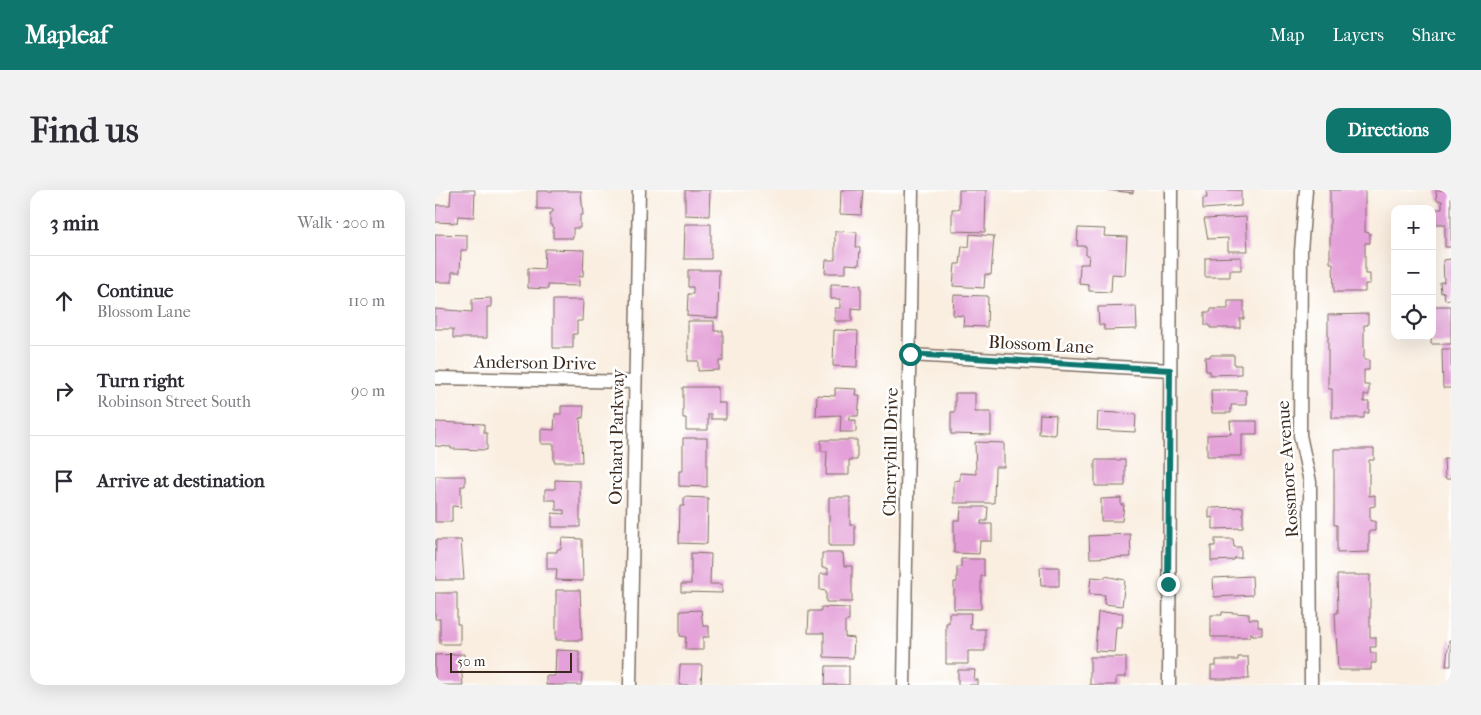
<!DOCTYPE html>
<meta charset="utf-8">
<style>
body{margin:0;font-family:"IM FELL French Canon",serif;background:#f2f2f3;color:#2b2b33}
.controls{position:absolute;right:15px;top:15px;display:grid;overflow:hidden;border-radius:10px;box-shadow:0 5px 20px #0002}
.controls button{width:45px;height:45px;display:grid;place-items:center;padding:0;border:0;border-bottom:1px solid #e1e1e2;background:#fff;color:#2b2b33;font:25px sans-serif}
.scale{position:absolute;left:15px;bottom:12px;width:122px;box-sizing:border-box;padding-left:5px;border:2px solid #3b2a1e;border-top:0;font-size:14px;line-height:18px;white-space:nowrap;color:#3b2a1e;-webkit-text-stroke:4px #fff;paint-order:stroke}
.stop{position:absolute;width:15px;height:15px;margin:-11px;border:4px solid #0f766e;border-radius:50%;background:#fff}
.stop.end{background:#0f766e;border-color:#fff;box-shadow:0 1px 5px #0008}
.list{margin:0;padding:0;list-style:none}
h2{display:flex;justify-content:space-between;align-items:center;height:65px;margin:0;padding:0 20px;font-size:21px}
h2 small{font-size:16px;font-weight:400;color:#7c7c81}
.list li{display:grid;grid-template-columns:32px 1fr auto;gap:15px;align-items:center;box-sizing:border-box;height:90px;padding:0 20px;border-top:1px solid #e1e1e2}
.list b{display:block;font-size:19px;white-space:nowrap}
.list p{margin:0;font-size:16px;white-space:nowrap;color:#7c7c81}
.list em{font-size:16px;font-style:normal;color:#7c7c81}
.icon{flex:none;width:28px;height:28px;fill:none;stroke:currentColor;stroke-width:2;stroke-linecap:round;stroke-linejoin:round}
.map{position:relative;flex:none;width:1016px;height:495px;overflow:hidden;border-radius:15px}
header{display:flex;align-items:center;gap:30px;box-sizing:border-box;height:70px;padding:0 25px;background:#0f766e;color:#fff}
header strong{font-size:24px}
nav{display:flex;gap:28px;margin-inline-start:auto;font-size:18px}
.intro{display:flex;align-items:center;justify-content:space-between;box-sizing:border-box;height:120px;padding:0 30px}
h1{margin:0;font-size:35px}
.button{padding:12px 22px;border-radius:15px;background:#0f766e;color:#fff;font-size:18px;font-weight:700}
main{display:flex;gap:30px;padding:0 30px}
aside{flex:1;background:#fff;border-radius:15px;box-shadow:0 5px 20px #0002}
.map>svg:first-child{display:block}
.building{fill:#e4a0d8}
.lines{fill:none;stroke-linecap:round;stroke-linejoin:round}
.minor-casing{stroke:#7e6f62;stroke-width:15}
.minor{stroke:#fff;stroke-width:12}
.route{stroke:#0f766e;stroke-width:6}
.labels{text-anchor:middle;dominant-baseline:central;stroke-width:5;stroke-linejoin:round;paint-order:stroke}
.street-label{font-size:18px;fill:#3b2a1e;stroke:#fff}
</style>
<header>
<strong>Mapleaf</strong>
<nav><a>Map</a><a>Layers</a><a>Share</a></nav>
</header>
<div class="intro"><h1>Find us</h1><a class="button">Directions</a></div>
<main>
<aside>
<h2>3 min<small>Walk · 200 m</small></h2>
<ul class="list">
<li><svg class="icon" aria-label="ahead" viewBox="0 0 24 24"><path d="M12 20V5M6 11l6-6 6 6"/></svg><div><b>Continue</b><p>Blossom Lane</p></div><em>110 m</em></li>
<li><svg class="icon" aria-label="right" viewBox="0 0 24 24"><path d="M7 20v-9h11M14 6l5 5-5 5"/></svg><div><b>Turn right</b><p>Robinson Street South</p></div><em>90 m</em></li>
<li><svg class="icon" aria-label="arrive" viewBox="0 0 24 24"><path d="M6 21V4h12l-3 4 3 4H6"/></svg><div><b>Arrive at destination</b></div></li>
</ul>
</aside>
<div class="map">
<svg width="1016" height="495" viewBox="0 0 1016 495">
<rect width="100%" height="100%" fill="#fff"/>
<filter id="ink" filterUnits="userSpaceOnUse"><feTurbulence type="fractalNoise" baseFrequency=".02" numOctaves="2"/><feDisplacementMap in="SourceGraphic" scale="10" xChannelSelector="R" yChannelSelector="G"/><feConvolveMatrix kernelMatrix="1 2 1 2 8 2 1 2 1" color-interpolation-filters="sRGB"/></filter>
<filter id="wash" filterUnits="userSpaceOnUse"><feTurbulence type="fractalNoise" baseFrequency=".0096" numOctaves="4" result="noise"/><feDisplacementMap in="SourceGraphic" scale="20" xChannelSelector="R" yChannelSelector="G"/><feGaussianBlur stdDeviation="1.12" result="paint"/><feColorMatrix in="noise" values="0 0 0 0 0 0 0 0 0 0 0 0 0 0 0 0 0 1.4 0 .05"/><feComposite in="paint" operator="in"/></filter>
<g filter="url(#wash)">
<rect width="100%" height="100%" fill="#f9eee0"/>
<g id="blocks">
<!-- building -->
<path class="building" d="M16,0h24l-1,27 -16,-1 -1,7 -22,-1 1,-17h14z
M250,0h25l-1,26 -24,-1z
M406,0h22l-2,25 -21,-1z
M524,0h27l-1,42 -33,-1v-22h7z
M672,0h26v3z
M771,0h35v16l-38,3v-11h4z
M895,0h35v42l5,1v10h-5v31h5v10h-5v8h-31l-1,-29h-3z
M1001,0h15v57h-6v-23h-9v-15h6v-8h-5z
M102,1h44l2,24h-3v13h-7v10h-20v-13h-3v-12l3,-1v-3h-16z
M811,27l2,34h-20v-13l-20,1 -4,-20z
M250,34h26v35h-27z
M643,38l27,1 -1,7 23,1 -2,38 -13,-1 -1,18 -22,-1v-6l-10,-1 1,-20h8l1,-9h-3v-9h-9z
M400,41l22,1 -1,15h4l-1,18 -13,-1v9h-21l1,-13h9z
M0,44l32,1v15h-6l-1,22h-8v10h-17z
M535,44l24,2 -3,39 -6,-1 -1,14 -31,-2 2,-22h5l2,-18 7,1z
M110,59l39,1 -1,26h-4v10l-31,-1v4l-20,-1v-20l16,1z
M806,67v13h-11v7h-25v-19z
M1016,69v40l-6,1 -1,-8 -3,1 -1,-11h4l-1,-22z
M253,80h31l-1,48 -31,-2 1,-22h5v-7h-5z
M396,94l30,1v24l-9,-1v13h-17v-13h5v-9h-9z
M519,105l34,1 -1,31 -24,-1 1,-10 -11,-1z
M56,108v9h-4v31h-34v-9h-18v-20l37,3v-13z
M118,110h30l-1,21h-5v13h-4v14h-20z
M793,111h16v18h-4v9h-30v-3h-5v-13h6v-3h17z
M701,116l1,23 -33,1v-5h-5l-1,-18z
M997,116h19v38h-20z
M933,124v11h-4v35h5v10h-5v15h5v10h-5v7h5v11h-5v5h-32v-29h-4v-74z
M253,131h26v10h9v30h-4v9l-21,1v-10h-10z
M399,140l24,1 -1,36 -24,-1z
M1007,159h9v39h-8z
M775,165h24v10h7v9l-31,1v-4h-4l-1,-14h5z
M248,197h35v16h8v16h-15v-5h-3v16h-22v-12h-3z
M400,198l21,1 -1,6h5l-2,21h-9l-1,4h8v12h-16l1,-17 -25,1 1,-21 18,1z
M776,200h35v15h-15v8h-19z
M520,203h20v19h16v23l-40,-1v-22h4z
M126,216h23l-1,12h-3l2,44h-28v-18h-13v-15l13,1 1,-16h6z
M663,222l38,2 -1,18 -38,-2z
M605,224l16,1 -1,20 -16,-1z
M795,231h27v13h-15v22h-35v-21l24,-1z
M0,232l49,2v9h3v17l-36,-1v-2l-16,-1z
M248,248h24v49l-28,-1v-15h4z
M386,250h36v20h-8v15h-23l1,-24h-6z
M540,252l29,1v24h-9l-1,36h-40v-22l6,-1v-7l16,1z
M899,259h40v11h-5v36l6,-1v11l-5,1v14h5v10h-6v21l-32,1v-28h-3z
M1009,269h7v20h-6z
M660,270h30v26h-30z
M0,286h30v10h-4v21l-9,-1v16h-17z
M120,290l25,1v46h-28v-14l12,1v-4h-8v-10h-11v-11h10z
M249,307l24,1 -1,46 -28,-1 1,-37h4z
M394,307h21v28h5v21h-26z
M686,308v7h3l-2,16h-21v-22z
M526,317h27l-1,14h-6v3h11v17h-12l-1,13 -25,-1v-33h6z
M808,317v21l-30,1v-12l-4,1v-10z
M695,344l1,23 -41,1 -1,-22z
M127,348l20,1 1,42 -27,-1 1,-11h-10v-17h10v-3h4z
M780,349h18l1,8h7v11h-7v2l-23,1v-15h4z
M1,350h25l3,40h-29z
M256,363l20,1 -1,30h12v9l-41,-1v-8h10z
M387,363h21l1,13h8v36h-26v-11l-6,-1v-16h8v-6h-6z
M526,369h23v17h-3v33h-27v-27h3v-15h4z
M605,377h19v19h-18z
M902,385h33v62h6v10h-6l1,6h5v10h-5v7h-33l-3,-57h3z
M670,386l20,4 -3,26 -18,-2 1,-9 -16,-1 2,-17 14,1z
M817,386l1,19 -39,2 -1,-19z
M121,400h24l2,50h-26z
M0,403h22v31h3v20h-20v-25h-5z
M386,417l28,1v13h-4v16l9,1 -1,20 -29,-1v-24h-16l1,-22h12z
M266,420l2,16h6v11h-6v13h-18l1,-13 -6,-1v-25z
M663,422l25,1 -1,14h-6l-2,25 -19,-1z
M787,422l27,2v5h9v8h4v8h-10v-2h-2v4h-39v-22h11z
M514,423h22l-1,16h15v22h-17v13h-22v-41h3z
M1014,450h2v26h-5z
M121,460l23,1v23h3l-1,11h-35v-9h9z
M29,464v12h-3l2,19h-28v-30z
M655,467h36v20h-10v8h-26z
M803,467h10l1,22h-38v-13h5v-6h22z
M245,475h22l-1,20h-22z
M391,476h23v19h-24z
M523,480h17l-1,10h4v5h-20z"/>
</g>
</g>
<g filter="url(#ink)">
<use href="#blocks" fill-opacity="0" stroke="#7e6f62" stroke-width="1"/>
<g class="lines">
<!-- minor casing -->
<g class="minor-casing">
<path id="minor" d="M871,0l-5,61 -1,184 10,47 1,203
M475,165l260,15
M0,188l200,4
M195,495l9,-495
M469,495l8,-495
M734,495l2,-495"/>
</g>
<!-- minor -->
<use href="#minor" class="minor"/>
</g>
</g>
<g class="lines" filter="url(#ink)">
<!-- route -->
<path class="route" d="M475,164l260,16 -2,214"/>
</g>
<g class="labels">
<!-- street labels -->
<g class="street-label">
<text transform="translate(606 155) rotate(3)">Blossom Lane</text>
<text transform="translate(100 173) rotate(1)">Anderson Drive</text>
<text transform="translate(182 247) rotate(-89)">Orchard Parkway</text>
<text transform="translate(456 262) rotate(-89)">Cherryhill Drive</text>
<text transform="translate(853 279) rotate(-94)">Rossmore Avenue</text>
</g>
</g>
</svg>
<div class="controls">
<button>+</button>
<button>−</button>
<button><svg class="icon" aria-label="locate" viewBox="0 0 24 24"><circle cx="12" cy="12" r="6"/><path d="M12 2v4M12 18v4M2 12h4M18 12h4"/></svg></button>
</div>
<div class="scale">50 m</div>
<div class="stop" style="left:475px;top:164px"></div>
<div class="stop end" style="left:733px;top:394px"></div>
</div>
</main>
